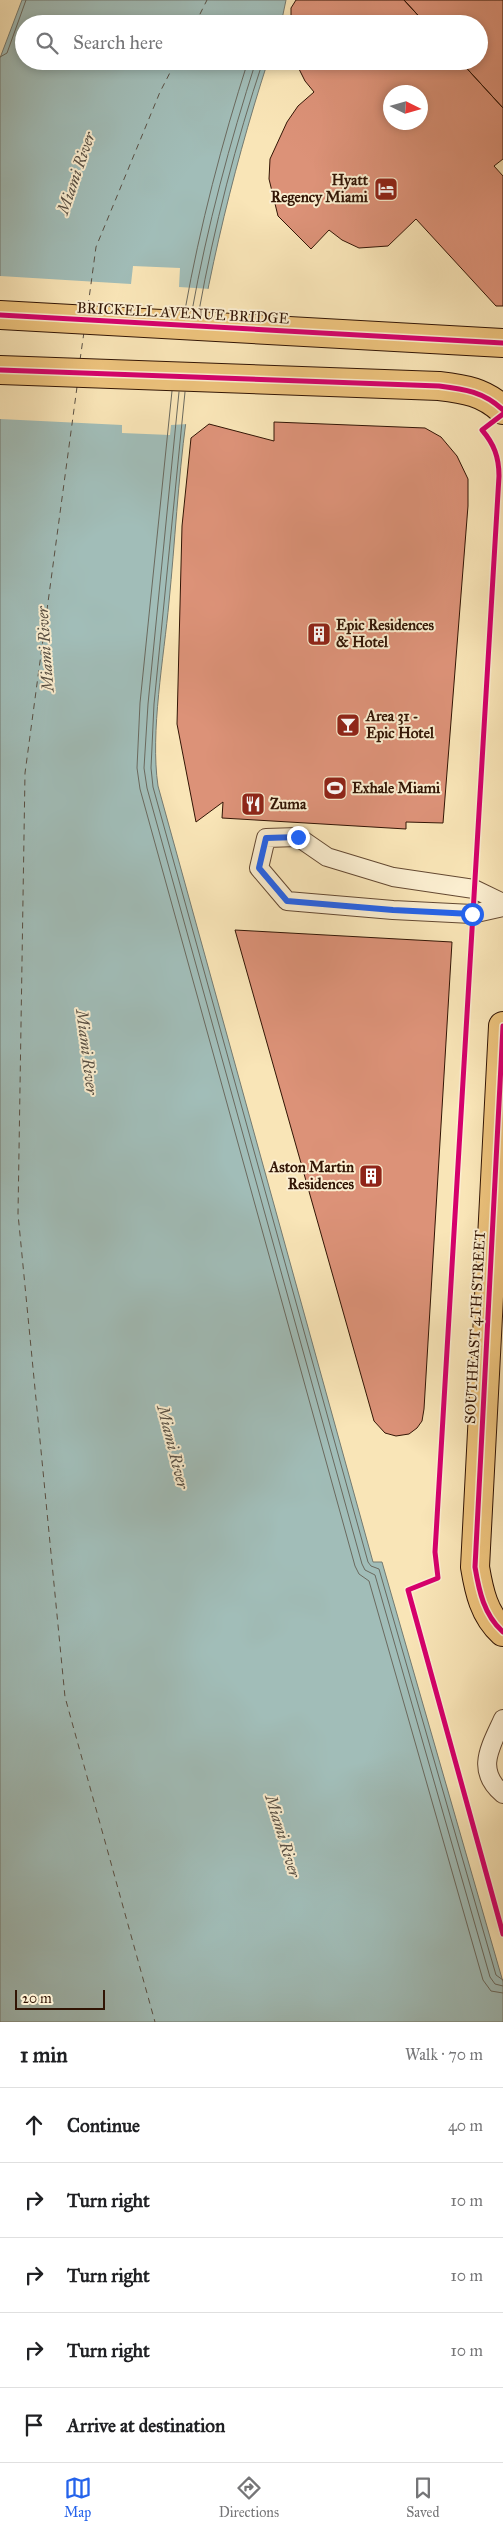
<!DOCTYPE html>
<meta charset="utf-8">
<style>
body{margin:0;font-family:"IM FELL Great Primer",serif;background:#f2f2f2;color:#202124}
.compass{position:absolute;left:383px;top:85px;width:45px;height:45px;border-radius:50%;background:#fff;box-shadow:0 2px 8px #0003;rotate:95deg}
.scale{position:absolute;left:15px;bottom:12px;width:90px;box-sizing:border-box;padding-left:5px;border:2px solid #321505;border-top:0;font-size:14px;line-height:18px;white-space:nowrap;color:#321505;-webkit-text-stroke:4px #fbeed0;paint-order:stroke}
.stop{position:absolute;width:15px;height:15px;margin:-11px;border:4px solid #2563eb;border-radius:50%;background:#fff}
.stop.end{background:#2563eb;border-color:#fff;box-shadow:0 1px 5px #0008}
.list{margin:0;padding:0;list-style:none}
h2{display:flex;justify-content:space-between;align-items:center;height:65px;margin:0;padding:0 20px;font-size:21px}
h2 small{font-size:16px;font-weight:400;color:#757577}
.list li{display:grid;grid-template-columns:32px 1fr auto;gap:15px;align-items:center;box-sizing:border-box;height:75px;padding:0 20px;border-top:1px solid #e0e0e0}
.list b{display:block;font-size:19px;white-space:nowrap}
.list em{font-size:16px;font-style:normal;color:#757577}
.icon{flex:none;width:28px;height:28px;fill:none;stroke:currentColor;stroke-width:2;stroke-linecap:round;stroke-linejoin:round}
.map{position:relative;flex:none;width:503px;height:2022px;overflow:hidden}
.search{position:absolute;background:#fff;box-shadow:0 2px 8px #0003;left:15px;right:15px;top:15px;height:55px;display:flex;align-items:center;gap:12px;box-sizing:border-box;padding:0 18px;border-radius:28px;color:#757577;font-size:19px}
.sheet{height:440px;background:#fff}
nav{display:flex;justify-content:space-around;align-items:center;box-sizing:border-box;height:70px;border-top:1px solid #e0e0e0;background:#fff;font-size:14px;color:#757577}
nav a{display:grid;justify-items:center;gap:2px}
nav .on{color:#2563eb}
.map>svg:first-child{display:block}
.water{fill:#a1bdb8;stroke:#757a70}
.pier{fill:#f9e5b7}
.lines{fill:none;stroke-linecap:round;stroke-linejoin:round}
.shore{stroke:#6a695e;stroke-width:1}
.ferry{stroke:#595044;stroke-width:1;stroke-dasharray:6 5;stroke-linecap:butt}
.building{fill:#dc9278;stroke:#321505;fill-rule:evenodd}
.service-casing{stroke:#644932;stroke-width:20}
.primary-casing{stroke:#321505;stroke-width:30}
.service{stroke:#fbeed0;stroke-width:18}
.primary{stroke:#ecc27c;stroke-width:28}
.cycleway-casing{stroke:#fbeed0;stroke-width:8}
.cycleway{stroke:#d6006c;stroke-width:5}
.route{stroke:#2563eb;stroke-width:6}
.labels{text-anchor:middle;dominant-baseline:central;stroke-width:4;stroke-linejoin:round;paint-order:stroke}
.poi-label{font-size:15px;font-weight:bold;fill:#321505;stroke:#fbeed0;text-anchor:start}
.street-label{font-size:15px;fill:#321505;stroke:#fbeed0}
.water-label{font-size:16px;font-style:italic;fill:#595044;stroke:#fbeed0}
</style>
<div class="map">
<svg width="503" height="2022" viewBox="0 0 503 2022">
<rect width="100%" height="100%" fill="#f9e5b7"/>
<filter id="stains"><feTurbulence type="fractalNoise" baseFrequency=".004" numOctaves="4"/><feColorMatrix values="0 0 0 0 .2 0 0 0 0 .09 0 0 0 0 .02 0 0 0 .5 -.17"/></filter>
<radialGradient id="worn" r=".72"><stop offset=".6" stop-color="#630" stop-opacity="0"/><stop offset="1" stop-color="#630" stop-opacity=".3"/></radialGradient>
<!-- water -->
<path class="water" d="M22,0h264l-5,24h-257v37h244c-38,117 -66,238 -82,360 -8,60 -11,121 -17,181 -5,55 -19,130 -11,184l215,776h9l121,420v40h-503v-1964z"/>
<!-- pier -->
<path class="pier" d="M133,266l47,2 -1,19 32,2 -23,135 -17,1 -1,10 -48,-2v-8l-122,-6v-143l131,8z"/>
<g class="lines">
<!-- shore -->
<path class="shore" d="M0,57l7,-4 19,-53
M185,310c15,-84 37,-168 63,-249
M192,311c15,-84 38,-169 64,-250
M199,311c15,-84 37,-169 64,-250
M172,391l-32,312 -3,65 3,21 215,777 4,8 10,7 114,399 8,11 12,2
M179,392l-31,312 -4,64 3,20 215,776 3,6 10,5 115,402 5,7 8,2
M185,392l-31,312 -3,64 2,19 215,775 3,4 8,3 117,406 7,5"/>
<!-- ferry -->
<path class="ferry" d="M195,24l12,-24
M88,306l8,-59 64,-155 16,-31
M80,360l4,-28
M77,387l-52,386 -7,441 47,483 90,325"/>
</g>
<!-- building -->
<path class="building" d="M296,0h108l22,24h-135v-16z
M404,0h99v108l-43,-47h19v-37h-53z
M295,61h165l43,47v51l-9,7 9,10v130h-7l-80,-87 -28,27 -29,2 -17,-8 -13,-10 -18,19 -33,-33 -9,-37 1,-20 17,-37 11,-16 16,-14 -9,-11zM390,92h30v30h-30z
M274,422l151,6 16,9 16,19 11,23v27l-25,317 -37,-1v7l-184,-11 1,-16 -27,20 -19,-98 5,-198 9,-88 18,-14 65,17z
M235,930l217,12 -28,467 -2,12 -5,7 -8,6 -13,2 -11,-3 -11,-12z"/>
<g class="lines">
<!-- service casing -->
<g class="service-casing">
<path id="service" d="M503,903l-29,-14 -81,-12 -66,-20 -29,-20 -32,1 -7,30 28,33 106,9 79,4 31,-7
M503,1719c-13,29 -28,51 0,75"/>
</g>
<!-- primary casing -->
<g class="primary-casing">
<path id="primary" d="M0,315l503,28
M0,370l439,16c26,3 45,6 64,24
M503,1026l-28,541c4,24 9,48 28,65"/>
</g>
<!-- service -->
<use href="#service" class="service"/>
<!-- primary -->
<use href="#primary" class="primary"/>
<!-- cycleway casing -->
<g class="cycleway-casing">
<path id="cycleway" d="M0,315l503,28
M0,370l439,16c26,3 45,6 64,24
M503,414l-21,16c12,14 17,27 17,46l-64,1076 3,26 -30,12 95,344
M503,1026l-28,541c4,24 9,48 28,65"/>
</g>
<!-- cycleway -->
<use href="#cycleway" class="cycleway"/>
</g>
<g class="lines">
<!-- route -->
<path class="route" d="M298,837l-32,1 -7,30 28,33 106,9 79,4"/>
</g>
<!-- icons -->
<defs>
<g id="hotel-square" transform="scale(1.25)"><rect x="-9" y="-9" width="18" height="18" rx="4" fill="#8f2418" stroke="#fbeed0"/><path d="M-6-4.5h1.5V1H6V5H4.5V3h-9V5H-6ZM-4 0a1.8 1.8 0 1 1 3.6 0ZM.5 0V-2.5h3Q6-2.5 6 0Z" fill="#fff"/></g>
<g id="building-square" transform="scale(1.25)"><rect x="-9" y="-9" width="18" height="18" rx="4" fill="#8f2418" stroke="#fbeed0"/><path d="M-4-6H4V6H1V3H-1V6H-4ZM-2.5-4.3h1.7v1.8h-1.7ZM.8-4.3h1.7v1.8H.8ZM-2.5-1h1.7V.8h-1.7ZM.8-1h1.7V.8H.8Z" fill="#fff"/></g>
<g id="bar-square" transform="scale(1.25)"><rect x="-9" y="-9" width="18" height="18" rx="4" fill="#8f2418" stroke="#fbeed0"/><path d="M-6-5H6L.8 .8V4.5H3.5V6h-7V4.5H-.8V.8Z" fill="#fff"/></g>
<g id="stadium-square" transform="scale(1.25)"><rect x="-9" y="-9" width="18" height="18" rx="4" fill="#8f2418" stroke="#fbeed0"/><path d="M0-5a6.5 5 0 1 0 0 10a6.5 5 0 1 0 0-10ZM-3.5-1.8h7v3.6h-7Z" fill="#fff"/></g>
<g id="restaurant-square" transform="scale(1.25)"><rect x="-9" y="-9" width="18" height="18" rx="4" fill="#8f2418" stroke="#fbeed0"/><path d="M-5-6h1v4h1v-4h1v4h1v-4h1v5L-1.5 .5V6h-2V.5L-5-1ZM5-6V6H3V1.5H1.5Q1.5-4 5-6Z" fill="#fff"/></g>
</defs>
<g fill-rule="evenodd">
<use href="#hotel-square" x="386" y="189"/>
<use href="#building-square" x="319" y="634"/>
<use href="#bar-square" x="348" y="725"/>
<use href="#stadium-square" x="335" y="788"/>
<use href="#restaurant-square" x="253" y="804"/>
<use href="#building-square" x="371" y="1176"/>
</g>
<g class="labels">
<!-- poi labels -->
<g class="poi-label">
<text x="368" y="180" text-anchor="end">Hyatt<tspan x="368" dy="17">Regency Miami</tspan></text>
<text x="336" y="625">Epic Residences<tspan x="336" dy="17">&amp; Hotel</tspan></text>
<text x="366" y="716">Area 31 -<tspan x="366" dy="17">Epic Hotel</tspan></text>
<text x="352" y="788">Exhale Miami</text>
<text x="270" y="804">Zuma</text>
<text x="354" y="1167" text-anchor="end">Aston Martin<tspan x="354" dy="17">Residences</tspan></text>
</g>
<!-- street labels -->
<g class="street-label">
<text transform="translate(183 313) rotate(3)">BRICKELL AVENUE BRIDGE</text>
<text transform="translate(475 1327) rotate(-87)">SOUTHEAST 4TH STREET</text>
</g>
<!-- water labels -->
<g class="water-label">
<text transform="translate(76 173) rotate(-71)">Miami River</text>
<text transform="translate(45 649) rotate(-94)">Miami River</text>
<text transform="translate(87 1052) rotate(83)">Miami River</text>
<text transform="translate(173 1447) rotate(76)">Miami River</text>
<text transform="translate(283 1836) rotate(73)">Miami River</text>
</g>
</g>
<rect width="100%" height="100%" filter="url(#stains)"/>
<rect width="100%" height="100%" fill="url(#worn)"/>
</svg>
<svg class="compass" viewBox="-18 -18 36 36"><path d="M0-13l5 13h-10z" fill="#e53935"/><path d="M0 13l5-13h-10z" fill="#757577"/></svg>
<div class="scale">20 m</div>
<div class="stop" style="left:472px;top:914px"></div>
<div class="stop end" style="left:298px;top:837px"></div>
<div class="search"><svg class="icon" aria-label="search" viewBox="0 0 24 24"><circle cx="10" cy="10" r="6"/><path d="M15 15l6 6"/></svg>Search here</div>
</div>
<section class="sheet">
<h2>1 min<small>Walk · 70 m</small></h2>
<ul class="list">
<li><svg class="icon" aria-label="ahead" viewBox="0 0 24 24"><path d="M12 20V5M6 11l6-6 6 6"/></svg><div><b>Continue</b></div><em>40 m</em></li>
<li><svg class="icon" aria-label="right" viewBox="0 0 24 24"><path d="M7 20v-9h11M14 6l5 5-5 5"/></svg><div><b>Turn right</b></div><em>10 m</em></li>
<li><svg class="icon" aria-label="right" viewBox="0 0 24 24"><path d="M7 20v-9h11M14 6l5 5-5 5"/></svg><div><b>Turn right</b></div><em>10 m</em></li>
<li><svg class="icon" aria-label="right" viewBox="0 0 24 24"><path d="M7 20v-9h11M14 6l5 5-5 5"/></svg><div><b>Turn right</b></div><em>10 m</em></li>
<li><svg class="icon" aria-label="arrive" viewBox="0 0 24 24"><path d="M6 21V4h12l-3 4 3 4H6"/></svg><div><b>Arrive at destination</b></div></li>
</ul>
</section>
<nav>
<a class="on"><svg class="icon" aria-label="map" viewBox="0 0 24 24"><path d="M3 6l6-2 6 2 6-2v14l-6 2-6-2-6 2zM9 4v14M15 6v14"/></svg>Map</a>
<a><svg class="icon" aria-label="directions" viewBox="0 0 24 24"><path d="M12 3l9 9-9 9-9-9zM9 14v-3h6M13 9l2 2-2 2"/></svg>Directions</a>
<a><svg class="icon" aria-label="saved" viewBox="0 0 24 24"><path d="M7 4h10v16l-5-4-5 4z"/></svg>Saved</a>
</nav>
